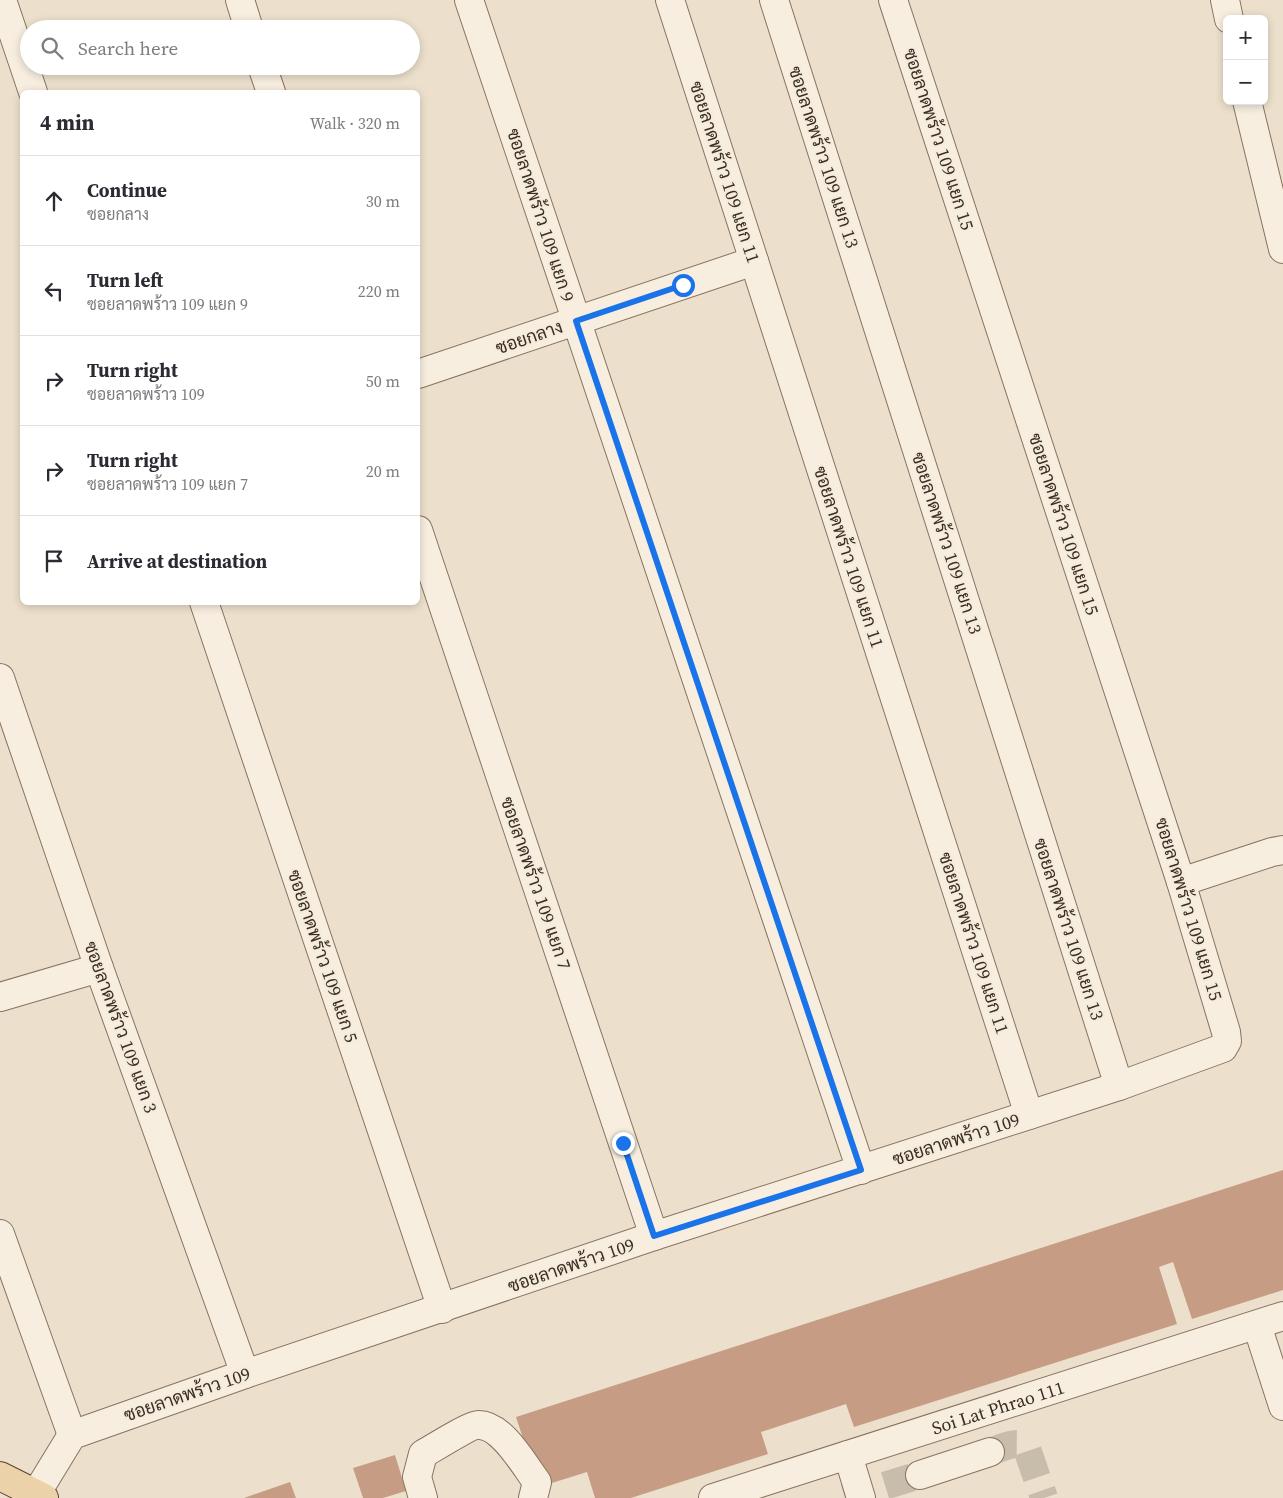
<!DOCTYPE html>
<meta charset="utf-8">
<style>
body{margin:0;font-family:"Source Serif 4",Sarabun,serif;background:#f7f7f7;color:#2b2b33}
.controls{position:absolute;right:15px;top:15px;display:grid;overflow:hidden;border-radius:8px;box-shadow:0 2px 8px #0003}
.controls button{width:45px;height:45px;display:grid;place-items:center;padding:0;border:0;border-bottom:1px solid #e1e1e2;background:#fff;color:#2b2b33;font:25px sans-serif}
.stop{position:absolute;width:15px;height:15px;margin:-11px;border:4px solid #1a73e8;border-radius:50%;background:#fff}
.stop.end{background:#1a73e8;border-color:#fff;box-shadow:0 1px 5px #0008}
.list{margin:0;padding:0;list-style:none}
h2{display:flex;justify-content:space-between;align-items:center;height:65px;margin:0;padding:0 20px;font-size:21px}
h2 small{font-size:16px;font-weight:400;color:#7c7c81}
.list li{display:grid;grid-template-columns:32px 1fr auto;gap:15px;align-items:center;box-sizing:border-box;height:90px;padding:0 20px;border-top:1px solid #e1e1e2}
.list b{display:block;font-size:19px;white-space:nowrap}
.list p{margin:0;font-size:16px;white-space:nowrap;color:#7c7c81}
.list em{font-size:16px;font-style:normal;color:#7c7c81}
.icon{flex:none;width:28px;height:28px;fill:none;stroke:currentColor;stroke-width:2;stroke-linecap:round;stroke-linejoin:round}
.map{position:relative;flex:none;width:1283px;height:1498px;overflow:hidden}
.search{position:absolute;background:#fff;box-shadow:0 2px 8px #0003;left:20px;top:20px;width:400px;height:55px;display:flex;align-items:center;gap:12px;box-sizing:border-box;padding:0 18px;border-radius:28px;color:#7c7c81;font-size:19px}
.panel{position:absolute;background:#fff;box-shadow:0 2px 8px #0003;left:20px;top:90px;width:400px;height:515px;border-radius:8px}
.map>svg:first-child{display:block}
.building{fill:#c79c84}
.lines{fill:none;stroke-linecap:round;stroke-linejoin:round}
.minor-tunnel{stroke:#c8bcaa;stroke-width:28;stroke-dasharray:28 14;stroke-linecap:butt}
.minor-casing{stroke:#887360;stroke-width:30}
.major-casing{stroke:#574234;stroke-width:30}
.minor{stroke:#f7eedf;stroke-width:28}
.major{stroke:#ebd2a8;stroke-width:28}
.route{stroke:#1a73e8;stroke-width:6}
.labels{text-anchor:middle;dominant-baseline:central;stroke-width:4;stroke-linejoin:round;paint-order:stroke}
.street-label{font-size:18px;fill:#3a2d23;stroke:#f4ebdb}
</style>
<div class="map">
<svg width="1283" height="1498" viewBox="0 0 1283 1498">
<rect width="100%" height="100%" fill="#ece0cc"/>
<!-- building -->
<path class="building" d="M1283,1170v120l-91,29 -19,-57 -14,5 18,57 -323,103 -8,-23 -85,28 7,22 -137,44h-36l-8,-26 -48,15 -23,-70z
M395,1455l11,36 -23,7h-20l-10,-30z
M290,1482l6,16h-52z"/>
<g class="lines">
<!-- minor-tunnel -->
<path class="minor-tunnel" d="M990,1452c12,-4 29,-14 37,-3l17,49
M845,1498l75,-23"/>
<!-- minor casing -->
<g class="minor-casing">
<g id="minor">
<path d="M2,0l31,92"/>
<path d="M240,0l9,29"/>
<path d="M469,0l392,1170"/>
<path d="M670,0l359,1115"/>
<path d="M774,0l345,1086"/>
<path d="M1225,0l4,19"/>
<path d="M262,66l9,26"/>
<path d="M1247,101l36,148"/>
<path d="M418,374l336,-113"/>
<path d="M418,530l236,706"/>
<path d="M204,602l238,707"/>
<path d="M0,678l99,290 146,406"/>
<path d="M1181,882l91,-30 11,-2"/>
<path d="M0,997l99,-29"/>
<path d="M0,1234l72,201"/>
<path d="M1257,1325l26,81"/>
<path d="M848,1455l13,43"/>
<path d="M920,1475l70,-23"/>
<path d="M36,1494l36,-59 173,-61 409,-138 465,-150 104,-38 4,-7 -1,-9 -45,-150 -288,-882"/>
<path d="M423,1498l-6,-21 6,-23c9,-5 47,-29 55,-29 24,-1 46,40 59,57l-4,16"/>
<path id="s1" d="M713,1498l570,-182"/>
</g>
</g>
<!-- major casing -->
<g class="major-casing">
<path id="major" d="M0,1476l44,22"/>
</g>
<!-- minor -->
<use href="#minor" class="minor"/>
<!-- major -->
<use href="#major" class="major"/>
</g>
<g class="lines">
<!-- route -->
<path class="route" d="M623,1143l31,93 207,-66 -285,-849 107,-36"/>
</g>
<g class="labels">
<!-- street labels -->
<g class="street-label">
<text transform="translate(939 139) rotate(72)">ซอยลาดพร้าว 109 แยก 15</text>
<text transform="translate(824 157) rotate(72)">ซอยลาดพร้าว 109 แยก 13</text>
<text transform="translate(725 172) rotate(72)">ซอยลาดพร้าว 109 แยก 11</text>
<text transform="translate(541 215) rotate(72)">ซอยลาดพร้าว 109 แยก 9</text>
<text transform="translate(529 337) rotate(-19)">ซอยกลาง</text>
<text transform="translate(1064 524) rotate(72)">ซอยลาดพร้าว 109 แยก 15</text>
<text transform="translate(947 543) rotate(72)">ซอยลาดพร้าว 109 แยก 13</text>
<text transform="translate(849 557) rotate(72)">ซอยลาดพร้าว 109 แยก 11</text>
<text transform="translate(536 883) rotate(71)">ซอยลาดพร้าว 109 แยก 7</text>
<text transform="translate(1189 909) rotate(73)">ซอยลาดพร้าว 109 แยก 15</text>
<text transform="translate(1069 929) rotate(72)">ซอยลาดพร้าว 109 แยก 13</text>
<text transform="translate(974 943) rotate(72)">ซอยลาดพร้าว 109 แยก 11</text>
<text transform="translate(323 956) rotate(71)">ซอยลาดพร้าว 109 แยก 5</text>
<text transform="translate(121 1027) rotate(70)">ซอยลาดพร้าว 109 แยก 3</text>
<text transform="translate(956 1139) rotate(-18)">ซอยลาดพร้าว 109</text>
<text transform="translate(571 1265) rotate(-19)">ซอยลาดพร้าว 109</text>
<text transform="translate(187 1394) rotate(-19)">ซอยลาดพร้าว 109</text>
<text stroke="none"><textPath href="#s1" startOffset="299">Soi Lat Phrao 111</textPath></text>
</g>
</g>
</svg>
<div class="controls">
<button>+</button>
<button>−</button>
</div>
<div class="stop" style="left:683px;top:285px"></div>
<div class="stop end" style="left:623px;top:1143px"></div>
<div class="search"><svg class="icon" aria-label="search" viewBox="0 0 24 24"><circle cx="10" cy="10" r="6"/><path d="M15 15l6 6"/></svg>Search here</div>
<section class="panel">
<h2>4 min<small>Walk · 320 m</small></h2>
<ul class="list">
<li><svg class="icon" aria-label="ahead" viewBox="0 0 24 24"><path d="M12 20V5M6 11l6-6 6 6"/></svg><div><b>Continue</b><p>ซอยกลาง</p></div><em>30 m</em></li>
<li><svg class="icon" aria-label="left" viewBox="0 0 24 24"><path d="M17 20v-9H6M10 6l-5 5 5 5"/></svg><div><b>Turn left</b><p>ซอยลาดพร้าว 109 แยก 9</p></div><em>220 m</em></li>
<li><svg class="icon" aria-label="right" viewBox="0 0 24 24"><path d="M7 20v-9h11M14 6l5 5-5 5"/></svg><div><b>Turn right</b><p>ซอยลาดพร้าว 109</p></div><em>50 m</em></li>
<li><svg class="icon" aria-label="right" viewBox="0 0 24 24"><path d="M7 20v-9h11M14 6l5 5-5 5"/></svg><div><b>Turn right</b><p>ซอยลาดพร้าว 109 แยก 7</p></div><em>20 m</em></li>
<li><svg class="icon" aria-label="arrive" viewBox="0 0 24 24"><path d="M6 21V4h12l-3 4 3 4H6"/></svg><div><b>Arrive at destination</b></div></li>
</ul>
</section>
</div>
